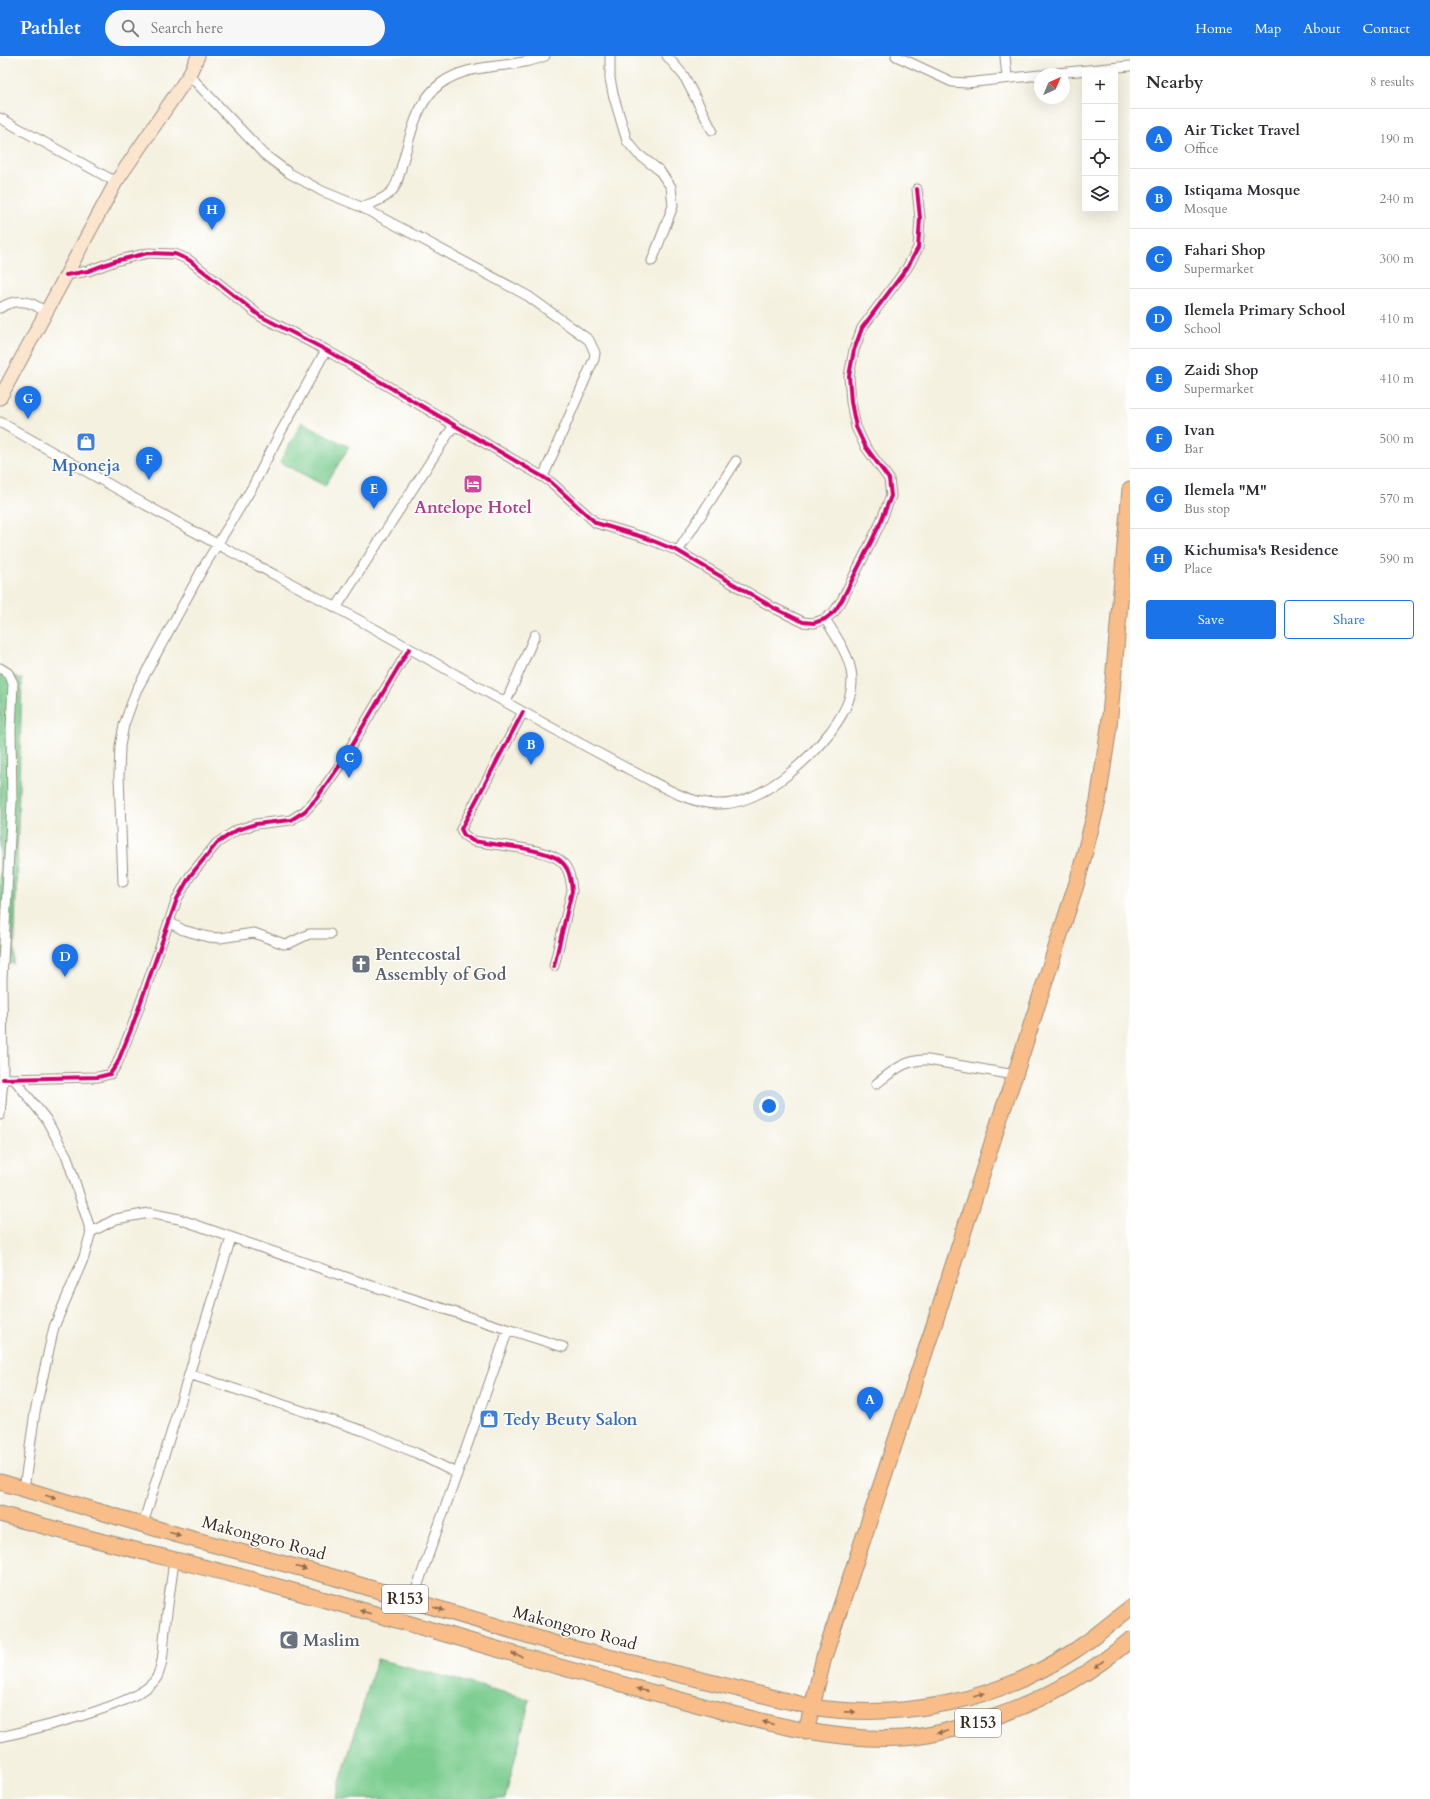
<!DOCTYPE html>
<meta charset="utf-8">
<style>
body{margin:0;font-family:Cardo,serif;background:#f7f7f7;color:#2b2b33}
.controls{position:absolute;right:12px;top:12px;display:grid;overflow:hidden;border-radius:4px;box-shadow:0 4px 16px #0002}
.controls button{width:36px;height:36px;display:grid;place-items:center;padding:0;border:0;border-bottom:1px solid #e1e1e2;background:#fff;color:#2b2b33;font:20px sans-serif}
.compass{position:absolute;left:1034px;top:12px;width:36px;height:36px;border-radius:50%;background:#fff;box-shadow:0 4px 16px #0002;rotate:44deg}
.you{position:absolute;left:769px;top:1050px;width:14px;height:14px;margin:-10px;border:3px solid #fff;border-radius:50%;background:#1a73e8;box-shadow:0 0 0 6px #1a73e833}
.badge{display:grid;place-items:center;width:26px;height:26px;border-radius:50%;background:#1a73e8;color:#fff;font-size:13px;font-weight:700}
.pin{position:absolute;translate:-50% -33px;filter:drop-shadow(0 1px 2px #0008)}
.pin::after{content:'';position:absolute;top:21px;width:14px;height:12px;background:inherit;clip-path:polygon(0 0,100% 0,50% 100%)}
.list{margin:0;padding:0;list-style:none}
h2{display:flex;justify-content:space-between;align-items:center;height:52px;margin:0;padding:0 16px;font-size:17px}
h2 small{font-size:13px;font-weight:400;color:#7c7c81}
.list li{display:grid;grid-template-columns:26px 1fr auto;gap:12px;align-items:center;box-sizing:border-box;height:60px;padding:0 16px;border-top:1px solid #e1e1e2}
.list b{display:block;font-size:15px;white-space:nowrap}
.list p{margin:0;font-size:13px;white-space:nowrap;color:#7c7c81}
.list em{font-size:13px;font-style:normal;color:#7c7c81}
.actions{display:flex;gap:8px;padding:12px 16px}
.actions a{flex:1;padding:9px 0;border:1px solid #1a73e8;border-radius:4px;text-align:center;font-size:14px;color:#1a73e8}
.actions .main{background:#1a73e8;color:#fff}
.icon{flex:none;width:22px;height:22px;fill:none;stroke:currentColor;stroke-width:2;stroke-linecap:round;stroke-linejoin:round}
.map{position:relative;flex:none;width:1130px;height:1743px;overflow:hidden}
header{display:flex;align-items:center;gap:24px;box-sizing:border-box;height:56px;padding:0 20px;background:#1a73e8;color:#fff}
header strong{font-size:19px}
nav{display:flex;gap:22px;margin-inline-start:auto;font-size:14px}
.search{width:280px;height:36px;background:#f7f7f7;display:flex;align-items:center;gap:10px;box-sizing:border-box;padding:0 14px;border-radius:22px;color:#7c7c81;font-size:15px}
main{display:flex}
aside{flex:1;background:#fff}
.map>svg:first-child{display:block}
.green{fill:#7acc8e;stroke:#5a7b56}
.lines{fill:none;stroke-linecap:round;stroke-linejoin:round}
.street-casing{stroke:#988e7f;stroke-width:11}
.secondary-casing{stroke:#988e7f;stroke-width:15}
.primary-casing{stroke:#988e7f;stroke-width:17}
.street{stroke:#fff;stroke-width:9}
.secondary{stroke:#fce5cf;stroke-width:13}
.primary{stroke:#f8bd88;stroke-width:15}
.cycleway-casing{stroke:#fff;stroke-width:6}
.cycleway{stroke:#d6006c;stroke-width:4}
.oneway{fill:#906c4e}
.labels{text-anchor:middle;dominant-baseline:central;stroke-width:3;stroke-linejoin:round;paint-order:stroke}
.shield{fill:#fff;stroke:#766a62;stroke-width:1}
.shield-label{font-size:16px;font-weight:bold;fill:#3b2a1e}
.shop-label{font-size:17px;font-weight:bold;fill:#366cbe;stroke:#fff}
.hotel-label{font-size:17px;font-weight:bold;fill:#b23c85;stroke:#fff}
.worship-label{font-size:17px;font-weight:bold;fill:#5b616d;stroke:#fff;text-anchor:start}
.street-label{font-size:17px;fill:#3b2a1e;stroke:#fff}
</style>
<header>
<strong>Pathlet</strong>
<div class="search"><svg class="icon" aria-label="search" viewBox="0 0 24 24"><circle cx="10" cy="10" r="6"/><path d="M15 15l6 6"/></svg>Search here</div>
<nav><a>Home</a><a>Map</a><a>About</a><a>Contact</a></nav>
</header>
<main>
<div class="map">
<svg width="1130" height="1743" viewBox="0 0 1130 1743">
<rect width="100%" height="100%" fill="#fff"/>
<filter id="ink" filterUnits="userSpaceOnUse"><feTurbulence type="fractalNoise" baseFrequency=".025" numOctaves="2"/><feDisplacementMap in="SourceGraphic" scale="8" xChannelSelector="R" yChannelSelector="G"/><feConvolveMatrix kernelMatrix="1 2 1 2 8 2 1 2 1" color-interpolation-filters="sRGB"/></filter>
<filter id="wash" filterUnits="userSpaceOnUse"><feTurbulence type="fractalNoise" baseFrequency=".012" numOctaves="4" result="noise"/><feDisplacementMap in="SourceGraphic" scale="16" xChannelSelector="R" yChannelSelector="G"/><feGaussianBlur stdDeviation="0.9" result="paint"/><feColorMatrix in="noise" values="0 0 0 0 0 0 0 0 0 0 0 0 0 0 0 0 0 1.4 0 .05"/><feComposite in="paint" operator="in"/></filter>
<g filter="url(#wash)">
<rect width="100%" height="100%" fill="#f4f1e0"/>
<!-- green -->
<path class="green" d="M302,366l47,25 -24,39 -45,-24z
M0,615l22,8 -8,285 -14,-3z
M377,1603l153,40 -25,100h-170z"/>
</g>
<g filter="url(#ink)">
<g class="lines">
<!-- street casing -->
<g class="street-casing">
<path id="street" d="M610,0v22l3,16 14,47 11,13 21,16 12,17 2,19 -21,55
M667,0l17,20 28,54
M896,0l56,26 14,1 74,-8
M1005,0l2,22
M1046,18l84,-8
M189,19l76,80 24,18 33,18 39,16 44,23 123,66 61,44 6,13 -1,6 -51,118
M0,62l116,64
M361,151c10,-3 22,-7 30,-15 6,-6 8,-16 10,-24 9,-29 14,-65 39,-84 31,-23 71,-14 105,-28
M66,219l22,-4 27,-10 33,-8 27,1 14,6 71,56 66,34 217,127 9,6 44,40 50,15 32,13 96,57 29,14 11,1 11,-4 9,-7 8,-12 37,-74 12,-30 -2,-17 -24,-33 -9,-19 -5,-25 -2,-26 5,-26 8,-22 45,-60 11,-20 2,-30 -3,-29
M0,252c16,-10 31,-8 45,4
M0,366c72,41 144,83 217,122 40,22 80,42 120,64 57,31 113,64 170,95 43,24 85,47 129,70 24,12 52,30 80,31 43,2 90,-41 115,-73 34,-46 23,-68 -6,-112
M678,495l58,-90
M336,552l118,-183
M0,612l8,5 5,10 -2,47 1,72 -10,177 1,100 -3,36
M506,646l29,-67
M523,656l-62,117 3,6 9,6c21,4 68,7 85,18 11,7 13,20 14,32l-18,75
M123,826l-4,-106 1,-30 4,-21 12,-34 67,-123 50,-82 25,-49 48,-87
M169,866l14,8 25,7 12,1 34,-5 30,11 6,-1 19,-9h21
M3,1023l95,-2 12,-3 7,-10 15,-37 45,-128 13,-23 27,-33 20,-13 19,-6 35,-4 14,-9 11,-12 24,-34 69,-116
M14,1023l32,40 21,38 24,75 -7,25 -30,70 -19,85 -11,77
M876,1028c17,-13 29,-25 52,-24l87,15
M91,1176l25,-13 33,-6 30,6 184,64 200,64
M189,1318l175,57 52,22 40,20
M143,1468l88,-286
M412,1545l96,-271
M0,1681c31,-7 143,-32 157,-60 8,-17 6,-38 9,-56 2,-21 6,-41 8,-61"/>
</g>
<!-- secondary casing -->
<g class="secondary-casing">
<path id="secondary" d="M0,342l116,-216 73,-107 9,-19"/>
</g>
<!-- primary casing -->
<g class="primary-casing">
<path id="primary" d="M0,1426l178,53 155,42 227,68 252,62c91,14 185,-6 262,-56 20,-13 38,-29 56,-43
M0,1458c84,24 169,44 253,66 63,17 126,35 189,53 78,23 156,45 235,66 75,20 149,43 227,39 18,-1 36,-5 53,-10 64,-16 122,-45 173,-88
M806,1676l18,-75 109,-329 67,-210 15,-43 63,-196 20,-78 11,-74 21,-238"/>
</g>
<!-- street -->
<use href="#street" class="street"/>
<!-- secondary -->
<use href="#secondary" class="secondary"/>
<!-- primary -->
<use href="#primary" class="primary"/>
<!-- cycleway casing -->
<g class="cycleway-casing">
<path id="cycleway" d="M66,219l22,-4 27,-10 33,-8 27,1 14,6 71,56 66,34 217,127 9,6 44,40 50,15 32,13 96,57 29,14 11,1 11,-4 9,-7 8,-12 37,-74 12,-30 -2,-17 -24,-33 -9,-19 -5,-25 -2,-26 5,-26 8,-22 45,-60 11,-20 2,-30 -3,-29
M523,656l-62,117 3,6 9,6c21,4 68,7 85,18 11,7 13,20 14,32l-18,75
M3,1023l95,-2 12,-3 7,-10 15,-37 45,-128 13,-23 27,-33 20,-13 19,-6 35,-4 14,-9 11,-12 24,-34 69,-116"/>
</g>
<!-- cycleway -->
<use href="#cycleway" class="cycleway"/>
</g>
<!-- one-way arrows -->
<defs><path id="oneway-solid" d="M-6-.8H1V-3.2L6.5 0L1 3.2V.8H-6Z"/></defs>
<g class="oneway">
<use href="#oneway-solid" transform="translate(51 1441) rotate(17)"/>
<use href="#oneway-solid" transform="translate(175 1478) rotate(16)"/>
<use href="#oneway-solid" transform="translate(301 1512) rotate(15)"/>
<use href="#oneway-solid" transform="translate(439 1553) rotate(16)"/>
<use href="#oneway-solid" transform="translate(365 1556) rotate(-164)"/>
<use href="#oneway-solid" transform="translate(517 1599) rotate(-164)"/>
<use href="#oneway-solid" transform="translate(1099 1608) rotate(143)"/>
<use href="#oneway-solid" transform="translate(642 1634) rotate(-165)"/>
<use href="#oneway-solid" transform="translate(979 1639) rotate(-19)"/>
<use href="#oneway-solid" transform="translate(850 1656) rotate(1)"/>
<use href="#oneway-solid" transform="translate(768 1667) rotate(-166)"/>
<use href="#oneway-solid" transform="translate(943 1676) rotate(169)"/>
</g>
</g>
<!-- icons -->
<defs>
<g id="shop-square" transform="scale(1)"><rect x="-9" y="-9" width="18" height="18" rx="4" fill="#3f7fe0" stroke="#fff"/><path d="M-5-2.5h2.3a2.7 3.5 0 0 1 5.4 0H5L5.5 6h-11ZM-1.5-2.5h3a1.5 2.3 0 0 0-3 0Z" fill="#fff"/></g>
<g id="hotel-square" transform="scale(1)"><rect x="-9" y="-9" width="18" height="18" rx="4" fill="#d1479c" stroke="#fff"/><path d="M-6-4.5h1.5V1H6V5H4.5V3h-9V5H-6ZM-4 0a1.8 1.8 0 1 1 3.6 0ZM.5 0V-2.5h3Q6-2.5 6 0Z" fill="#fff"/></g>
<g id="church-square" transform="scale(1)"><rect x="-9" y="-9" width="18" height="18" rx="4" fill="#6b7280" stroke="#fff"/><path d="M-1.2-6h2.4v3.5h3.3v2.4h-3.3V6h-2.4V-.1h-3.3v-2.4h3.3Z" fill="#fff"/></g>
<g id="mosque-square" transform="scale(1)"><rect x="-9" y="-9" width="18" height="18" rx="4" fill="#6b7280" stroke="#fff"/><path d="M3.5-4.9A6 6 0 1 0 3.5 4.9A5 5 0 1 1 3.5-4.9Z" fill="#fff"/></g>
</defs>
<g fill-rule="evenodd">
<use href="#shop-square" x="86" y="386"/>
<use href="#hotel-square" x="473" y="428"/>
<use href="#church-square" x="361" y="908"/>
<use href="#shop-square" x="489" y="1363"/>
<use href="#mosque-square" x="289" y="1584"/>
</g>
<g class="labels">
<!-- shield labels -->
<g class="shield">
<rect x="382" y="1529" width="46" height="28" rx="3"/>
<rect x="955" y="1653" width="46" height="28" rx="3"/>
</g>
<g class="shield-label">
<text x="405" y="1543">R153</text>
<text x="978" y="1667">R153</text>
</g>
<!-- shop labels -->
<g class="shop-label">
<text x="86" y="409">Mponeja</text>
<text x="503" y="1363" text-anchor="start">Tedy Beuty Salon</text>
</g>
<!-- hotel labels -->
<g class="hotel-label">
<text x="473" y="451">Antelope Hotel</text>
</g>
<!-- worship labels -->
<g class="worship-label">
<text x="375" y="898">Pentecostal<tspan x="375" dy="20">Assembly of God</tspan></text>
<text x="303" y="1584">Maslim</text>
</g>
<!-- street labels -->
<g class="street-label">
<text transform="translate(264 1482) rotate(15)">Makongoro Road</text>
<text transform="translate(575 1572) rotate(15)">Makongoro Road</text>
</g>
</g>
</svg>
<div class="controls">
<button>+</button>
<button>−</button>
<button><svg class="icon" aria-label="locate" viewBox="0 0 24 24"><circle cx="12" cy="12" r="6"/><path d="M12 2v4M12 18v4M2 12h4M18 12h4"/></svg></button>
<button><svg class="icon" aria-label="layers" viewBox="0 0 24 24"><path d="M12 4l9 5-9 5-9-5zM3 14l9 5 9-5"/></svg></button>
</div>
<svg class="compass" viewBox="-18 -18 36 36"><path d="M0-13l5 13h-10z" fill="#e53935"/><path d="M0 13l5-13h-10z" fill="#7c7c81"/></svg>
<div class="you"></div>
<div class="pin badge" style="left:870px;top:1364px">A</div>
<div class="pin badge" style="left:531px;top:709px">B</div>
<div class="pin badge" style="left:349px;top:722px">C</div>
<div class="pin badge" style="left:65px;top:921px">D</div>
<div class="pin badge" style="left:374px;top:453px">E</div>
<div class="pin badge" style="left:149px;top:424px">F</div>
<div class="pin badge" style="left:28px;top:363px">G</div>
<div class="pin badge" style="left:212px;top:174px">H</div>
</div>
<aside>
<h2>Nearby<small>8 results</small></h2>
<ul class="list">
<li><span class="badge">A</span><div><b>Air Ticket Travel</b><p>Office</p></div><em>190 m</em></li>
<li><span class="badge">B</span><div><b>Istiqama Mosque</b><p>Mosque</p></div><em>240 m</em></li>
<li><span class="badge">C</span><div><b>Fahari Shop</b><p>Supermarket</p></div><em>300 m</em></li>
<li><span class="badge">D</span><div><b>Ilemela Primary School</b><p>School</p></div><em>410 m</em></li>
<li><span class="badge">E</span><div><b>Zaidi Shop</b><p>Supermarket</p></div><em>410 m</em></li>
<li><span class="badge">F</span><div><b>Ivan</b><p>Bar</p></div><em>500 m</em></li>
<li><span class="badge">G</span><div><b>Ilemela &quot;M&quot;</b><p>Bus stop</p></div><em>570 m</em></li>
<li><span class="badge">H</span><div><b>Kichumisa's Residence</b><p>Place</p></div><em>590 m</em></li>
</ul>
<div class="actions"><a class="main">Save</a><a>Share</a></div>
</aside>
</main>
